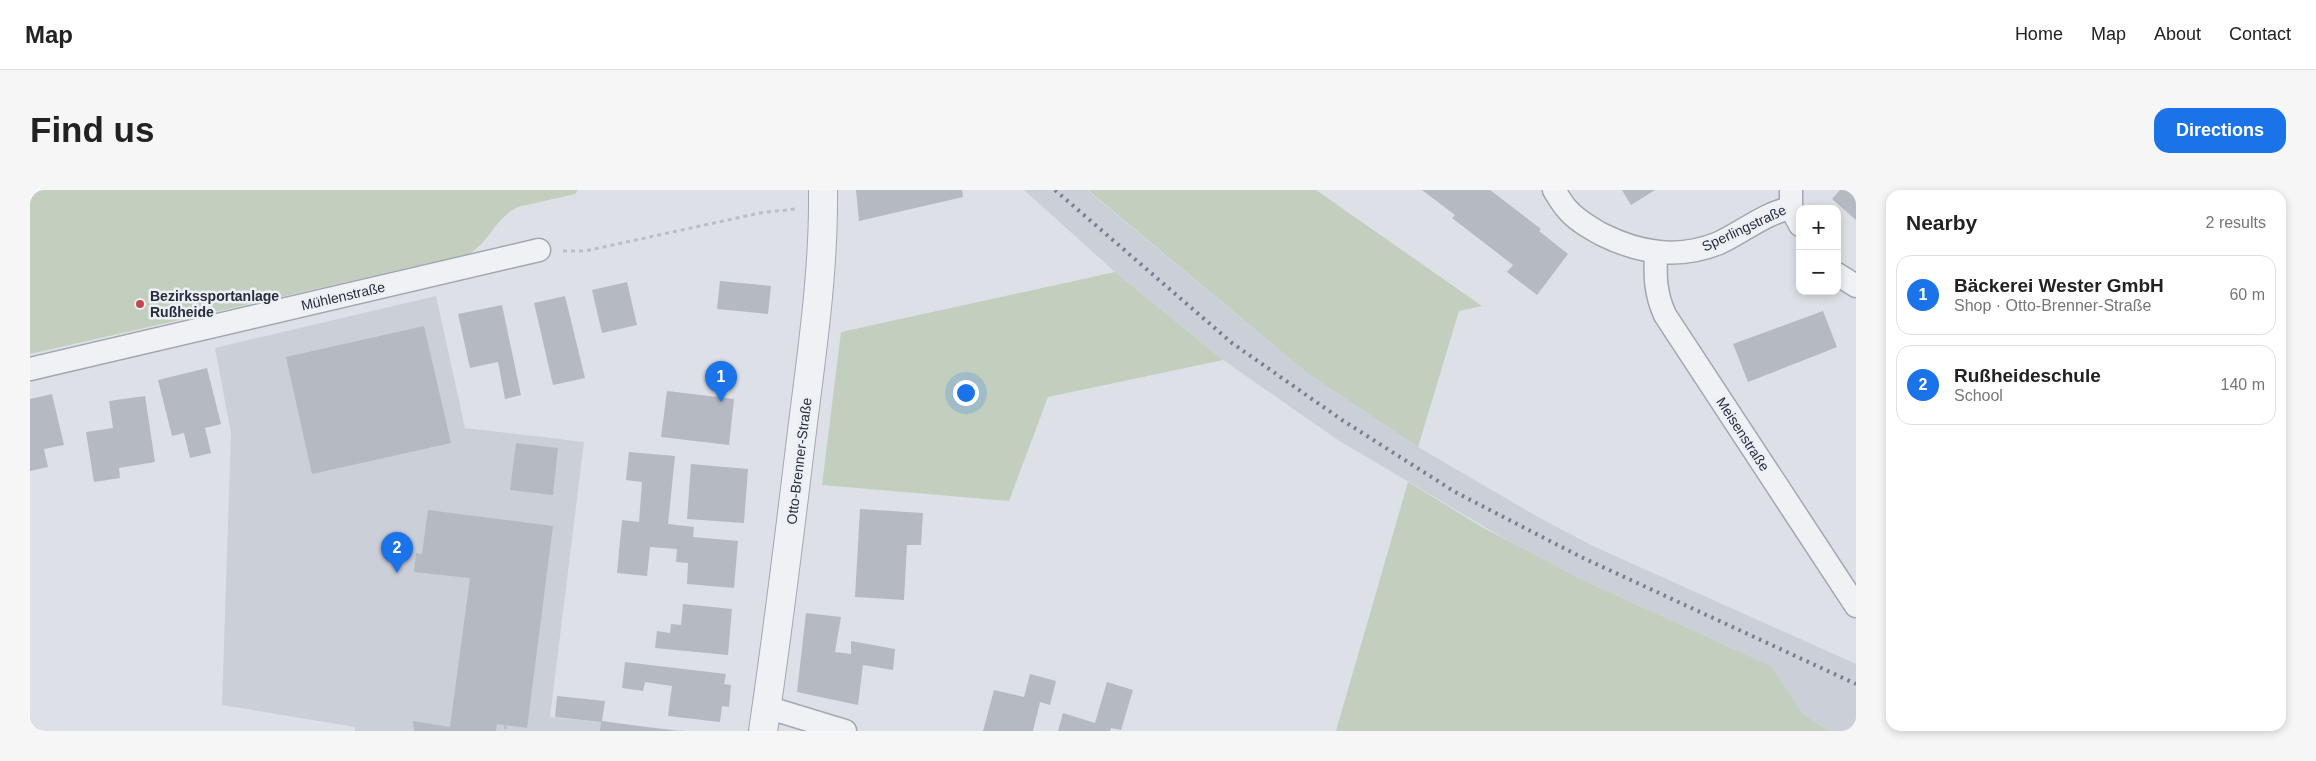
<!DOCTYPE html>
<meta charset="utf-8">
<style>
body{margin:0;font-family:Arial,sans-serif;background:#f6f6f6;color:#222}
.controls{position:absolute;right:15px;top:15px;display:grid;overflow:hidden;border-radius:10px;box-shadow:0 2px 8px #0003}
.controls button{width:45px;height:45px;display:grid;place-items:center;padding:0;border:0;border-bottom:1px solid #e0e0e0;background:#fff;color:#222;font:25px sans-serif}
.you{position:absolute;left:935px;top:202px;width:18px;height:18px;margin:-12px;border:4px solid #fff;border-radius:50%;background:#1a73e8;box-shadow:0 0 0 8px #1a73e833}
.badge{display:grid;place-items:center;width:32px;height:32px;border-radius:50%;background:#1a73e8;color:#fff;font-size:16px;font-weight:700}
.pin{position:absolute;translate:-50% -41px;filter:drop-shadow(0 1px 2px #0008)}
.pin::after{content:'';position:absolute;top:26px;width:18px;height:15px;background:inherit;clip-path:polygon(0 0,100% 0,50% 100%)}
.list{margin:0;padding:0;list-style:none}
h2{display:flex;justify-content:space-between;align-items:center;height:65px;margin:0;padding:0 20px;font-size:21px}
h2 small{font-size:16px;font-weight:400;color:#767676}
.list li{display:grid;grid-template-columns:32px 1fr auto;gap:15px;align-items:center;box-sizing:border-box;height:80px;margin:0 10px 10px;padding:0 10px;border:1px solid #e0e0e0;border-radius:15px}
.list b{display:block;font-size:19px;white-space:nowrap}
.list p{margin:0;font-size:16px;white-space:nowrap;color:#767676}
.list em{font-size:16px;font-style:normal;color:#767676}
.map{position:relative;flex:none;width:1826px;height:541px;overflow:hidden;border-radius:15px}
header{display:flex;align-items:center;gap:30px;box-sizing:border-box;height:70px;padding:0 25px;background:#fff;border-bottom:1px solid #e0e0e0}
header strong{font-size:24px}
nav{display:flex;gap:28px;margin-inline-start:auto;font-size:18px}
.intro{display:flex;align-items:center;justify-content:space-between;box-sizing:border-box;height:120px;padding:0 30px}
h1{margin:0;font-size:35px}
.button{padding:12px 22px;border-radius:15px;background:#1a73e8;color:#fff;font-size:18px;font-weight:700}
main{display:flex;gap:30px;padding:0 30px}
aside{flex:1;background:#fff;border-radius:15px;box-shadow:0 2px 8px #0003}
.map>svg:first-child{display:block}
.built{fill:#cbcfd8}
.green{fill:#c2cfbf}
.building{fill:#b5b9c2}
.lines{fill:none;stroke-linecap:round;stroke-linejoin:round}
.minor-casing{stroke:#a3a7b0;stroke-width:25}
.tertiary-casing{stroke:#a3a7b0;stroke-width:30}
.path{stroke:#bbbec5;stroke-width:3;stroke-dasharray:4 4;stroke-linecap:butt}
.minor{stroke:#eff1f5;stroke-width:22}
.tertiary{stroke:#eff1f5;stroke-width:28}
.rail{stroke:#777e8f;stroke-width:4;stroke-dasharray:2.5 5;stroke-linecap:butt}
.poi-dot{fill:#c64751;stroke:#eceff4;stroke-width:2}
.labels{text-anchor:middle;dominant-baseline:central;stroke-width:5;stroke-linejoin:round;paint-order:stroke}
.street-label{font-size:14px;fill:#272d3c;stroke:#eceff4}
.poi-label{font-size:14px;font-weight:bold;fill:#272d3c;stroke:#eceff4;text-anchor:start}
</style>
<header>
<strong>Map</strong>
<nav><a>Home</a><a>Map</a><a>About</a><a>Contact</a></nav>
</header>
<div class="intro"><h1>Find us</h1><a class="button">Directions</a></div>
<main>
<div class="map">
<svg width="1826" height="541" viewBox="0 0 1826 541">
<rect width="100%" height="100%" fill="#dde0e6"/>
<!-- built -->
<path class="built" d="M994,0h63l220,183 111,74 120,70 55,29 263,118v67h-27l-26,-17 -32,-48 -193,-88 -51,-26 -189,-112 -115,-80 -108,-88z
M406,106l29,132 119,14 -34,275 137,14h-332v-4l-133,-22 9,-272 -16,-85z"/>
<!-- green -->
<path class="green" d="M0,0h548l-3,4 -57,13c-24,12 -27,34 -49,47l-439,100z
M1058,0h228l166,116 -23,5 -41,136 -111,-74z
M1085,82l108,88 -175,37 -39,104 -187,-16 19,-153z
M1378,292l74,45 96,51 193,88 32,48 26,17h-493z"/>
<!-- building -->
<path class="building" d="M826,0h106l1,7 -104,24z
M1392,0h68l51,39 -2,2 29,23 -31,41 -30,-23 6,-7 -61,-47 3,-3z
M1592,0h33l-24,15z
M1810,0h16v30l-24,-21z
M690,91l51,5 -3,28 -51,-5z
M597,92l10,43 -35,8 -10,-43z
M535,106l20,82 -32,7 -19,-82z
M472,115l19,90 -16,4 -7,-37 -28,6 -12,-54z
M1793,121l14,36 -89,35 -15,-38z
M394,136l27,117 -139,31 -26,-117z
M177,178l14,56 -16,4 6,25 -21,5 -6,-25 -12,3 -14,-56z
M637,201l67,8 -5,46 -68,-8z
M22,204l12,51 -20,4 4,18 -18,4v-72z
M115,206l10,66 -36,6 1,10 -26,4 -8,-50 27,-4 -4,-27z
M486,253l42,5 -5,47 -43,-5z
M599,262l46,4 -7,68 26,3 -1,10 45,4 -4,47 -47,-4 1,-21 -12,-1 1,-13 -27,-2 -3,29 -30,-3 5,-53 17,2 3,-40 -16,-2z
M661,274l57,5 -4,54 -57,-4z
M830,319l63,4 -2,32h-14l-3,55 -49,-3z
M398,320l125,16 -26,202 -30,-4 -1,7h-82l-1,-10 37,6 20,-149 -56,-6 2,-19 6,1z
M653,414l49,5 -4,46 -73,-7 2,-17 13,2 1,-9 10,1z
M776,423l35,4 -6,35 16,2v-13l44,8 -2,21 -30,-5 -5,40 -61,-13z
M595,472l101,12 -2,10 7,1 -2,22 -7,-1 -2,16 -52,-6 4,-30 -27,-4 -2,9 -21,-3z
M1000,484l26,7 -6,24 -10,-3 -7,29h-50l11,-41 30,7z
M1077,492l26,8 -12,40 -10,-2 -1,3h-52l5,-18 32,10z
M527,506l48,5 -3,20 74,10h-76l1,-9 -46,-5z"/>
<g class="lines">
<!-- minor casing -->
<g class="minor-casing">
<path id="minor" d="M1524,0c4,6 8,14 13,19 9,11 22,18 34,25 38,19 77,26 118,9 24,-11 46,-30 72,-35
M1761,0v18l9,17
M1626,63c-1,23 -1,40 9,62l191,291
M1807,84l19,12
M0,179l509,-119
M736,517l79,24"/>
</g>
<!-- tertiary casing -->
<g class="tertiary-casing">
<path id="tertiary" d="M733,541c15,-100 27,-200 39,-300 10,-80 22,-160 21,-241"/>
</g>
<!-- path -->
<path class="path" d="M533,61h22l175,-38 35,-4
M475,535l1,6"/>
<!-- minor -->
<use href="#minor" class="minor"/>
<!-- tertiary -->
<use href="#tertiary" class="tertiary"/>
<!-- rail -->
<path class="rail" d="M1025,0l177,153 110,77 113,72 126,65 275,127"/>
</g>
<!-- markers -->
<circle class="poi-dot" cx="110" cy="114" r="5"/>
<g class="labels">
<!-- street labels -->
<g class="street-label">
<text transform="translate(1714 38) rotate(-25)">Sperlingstraße</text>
<text transform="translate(313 106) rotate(-13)">Mühlenstraße</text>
<text transform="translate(1713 244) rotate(57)">Meisenstraße</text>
<text transform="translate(769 271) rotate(-83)">Otto-Brenner-Straße</text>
</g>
<!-- poi labels -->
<g class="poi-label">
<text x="120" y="106">Bezirkssportanlage<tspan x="120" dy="16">Rußheide</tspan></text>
</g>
</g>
</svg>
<div class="controls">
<button>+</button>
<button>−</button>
</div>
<div class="you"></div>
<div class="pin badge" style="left:691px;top:212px">1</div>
<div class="pin badge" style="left:367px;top:383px">2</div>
</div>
<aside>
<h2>Nearby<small>2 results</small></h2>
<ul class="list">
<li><span class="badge">1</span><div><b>Bäckerei Wester GmbH</b><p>Shop · Otto-Brenner-Straße</p></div><em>60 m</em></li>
<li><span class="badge">2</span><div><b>Rußheideschule</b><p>School</p></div><em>140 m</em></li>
</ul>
</aside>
</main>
